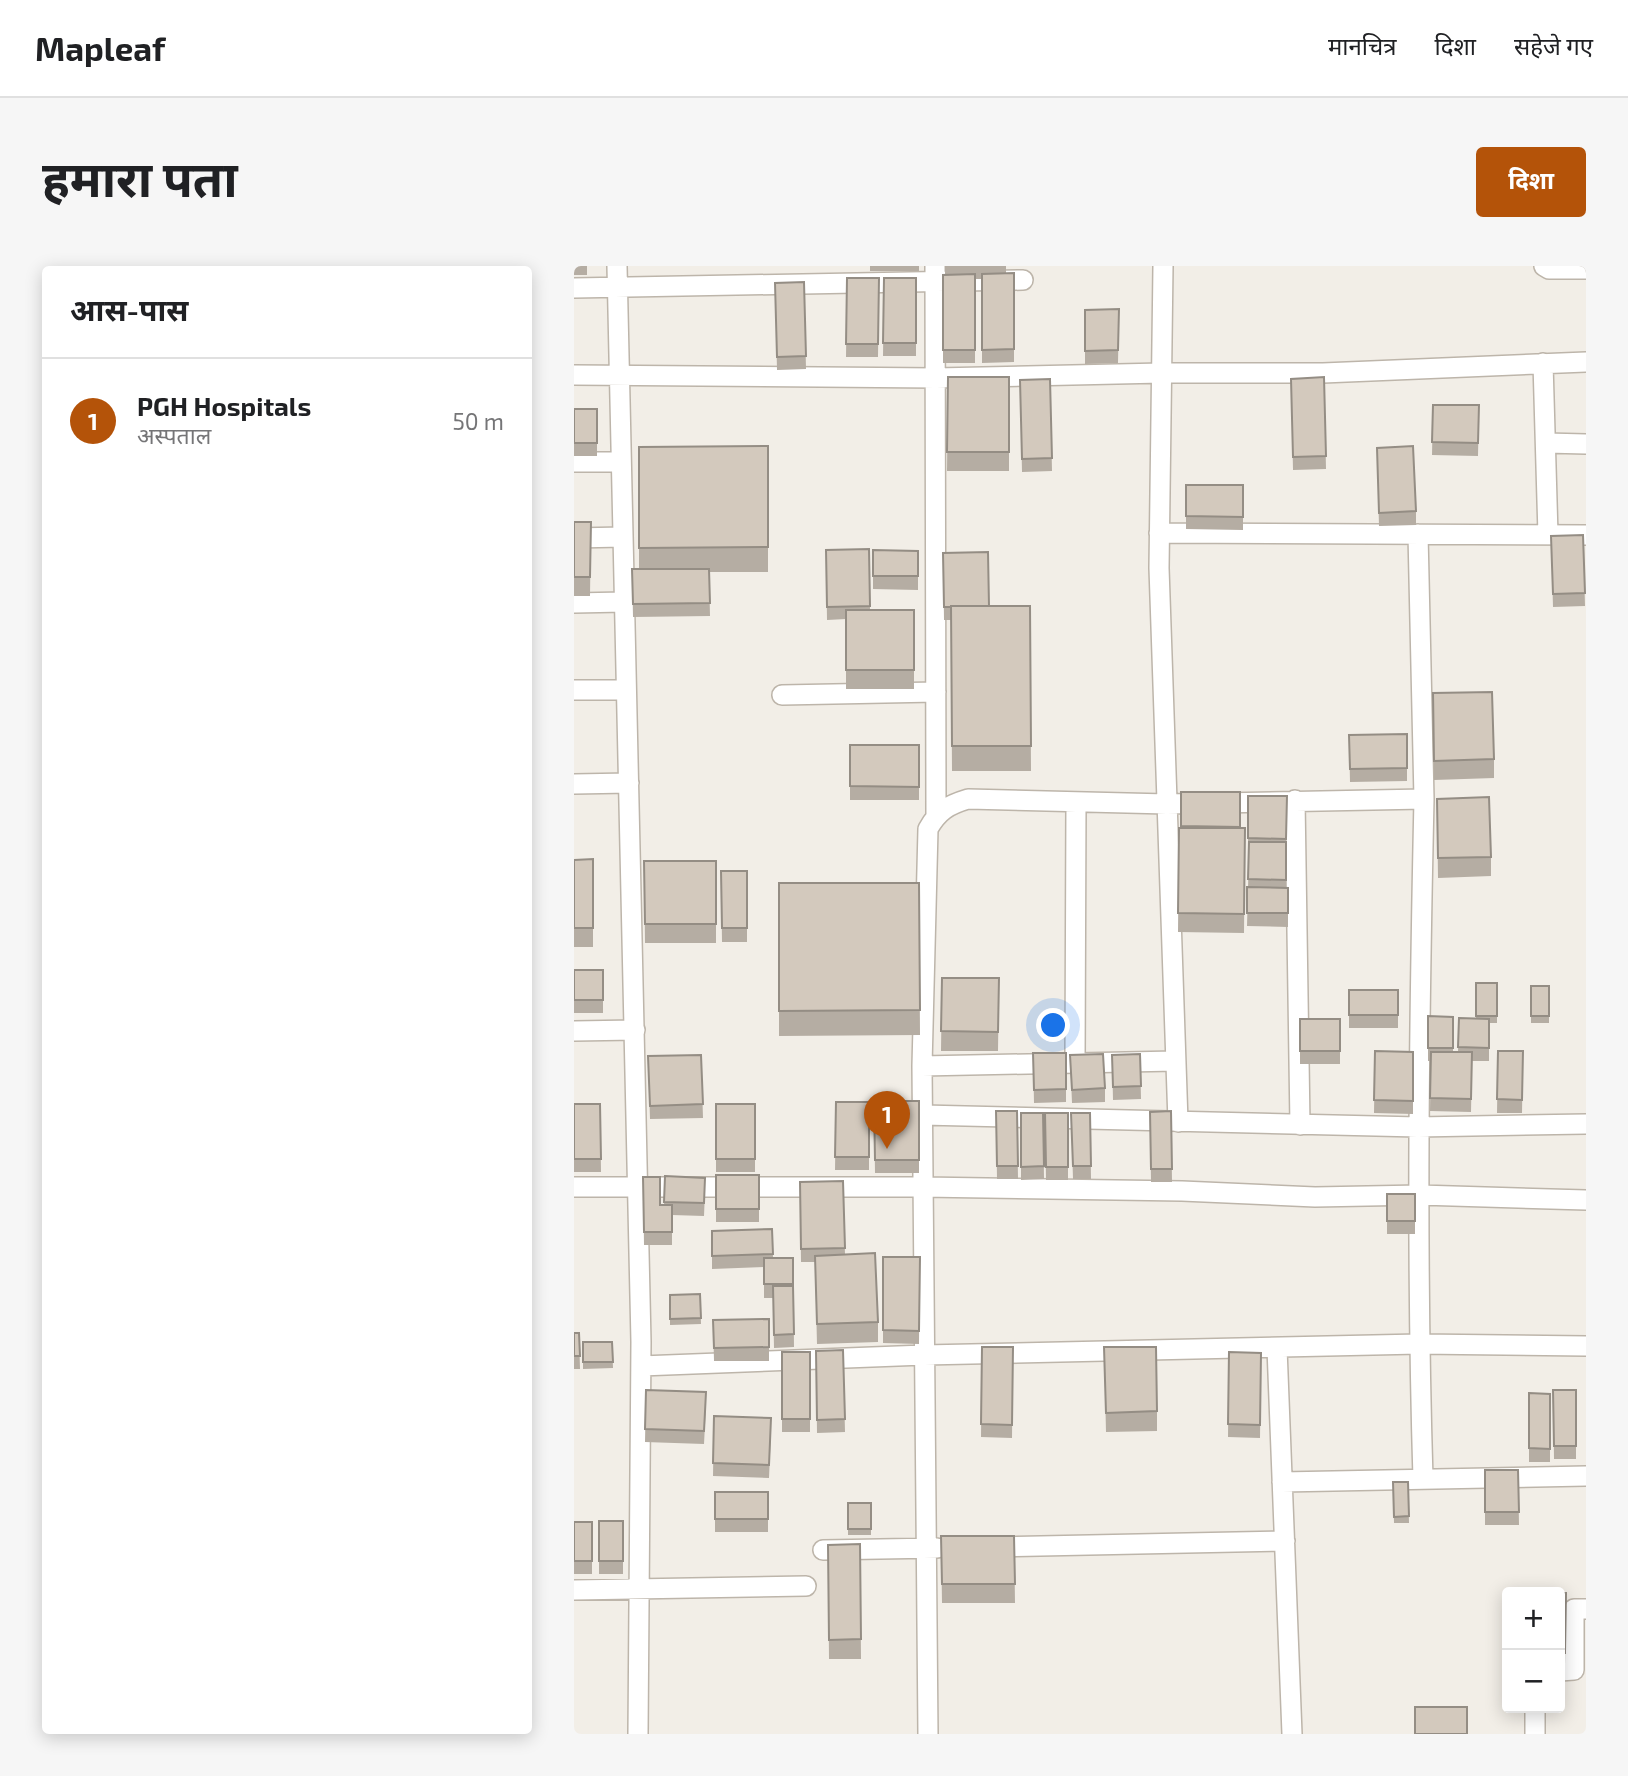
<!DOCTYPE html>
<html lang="hi">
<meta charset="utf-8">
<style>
body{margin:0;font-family:"Exo 2","Noto Sans Devanagari",sans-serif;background:#f6f6f6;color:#202124}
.controls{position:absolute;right:21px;bottom:21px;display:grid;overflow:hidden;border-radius:7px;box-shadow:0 4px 18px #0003}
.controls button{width:63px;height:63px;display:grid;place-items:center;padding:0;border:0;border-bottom:2px solid #e0e0e0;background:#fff;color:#202124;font:35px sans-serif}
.you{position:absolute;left:480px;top:760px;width:24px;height:24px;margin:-18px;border:5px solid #fff;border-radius:50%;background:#1a73e8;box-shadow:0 0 0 10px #1a73e833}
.badge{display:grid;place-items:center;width:46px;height:46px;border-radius:50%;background:#b45309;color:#fff;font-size:23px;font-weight:700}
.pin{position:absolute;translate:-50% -58px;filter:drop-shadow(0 2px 4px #0008)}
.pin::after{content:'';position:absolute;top:37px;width:24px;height:21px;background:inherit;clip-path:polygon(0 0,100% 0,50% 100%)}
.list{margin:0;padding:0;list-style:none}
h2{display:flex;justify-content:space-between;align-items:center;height:91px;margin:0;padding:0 28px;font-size:30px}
h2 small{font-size:23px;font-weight:400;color:#757577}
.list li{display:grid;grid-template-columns:46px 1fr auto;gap:21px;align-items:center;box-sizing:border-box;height:126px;padding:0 28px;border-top:2px solid #e0e0e0}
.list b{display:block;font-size:26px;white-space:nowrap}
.list p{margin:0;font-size:23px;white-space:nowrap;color:#757577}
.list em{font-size:23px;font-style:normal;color:#757577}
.map{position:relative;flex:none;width:1012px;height:1468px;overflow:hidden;border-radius:7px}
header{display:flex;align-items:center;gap:42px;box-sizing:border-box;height:98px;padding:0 35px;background:#fff;border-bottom:2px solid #e0e0e0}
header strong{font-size:33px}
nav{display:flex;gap:38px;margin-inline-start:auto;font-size:24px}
.intro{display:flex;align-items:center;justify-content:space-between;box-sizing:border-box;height:168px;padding:0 42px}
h1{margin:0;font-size:49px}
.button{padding:18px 32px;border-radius:7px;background:#b45309;color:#fff;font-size:24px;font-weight:700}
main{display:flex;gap:42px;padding:0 42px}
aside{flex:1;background:#fff;border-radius:7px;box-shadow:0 4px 18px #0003}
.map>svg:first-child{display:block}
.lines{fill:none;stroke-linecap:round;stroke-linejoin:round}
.minor-casing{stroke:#bdb5aa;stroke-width:22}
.minor{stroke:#fff;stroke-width:19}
.wall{fill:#b5ada3}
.building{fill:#d3c9bd;stroke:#948d84;stroke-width:2}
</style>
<header>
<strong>Mapleaf</strong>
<nav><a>मानचित्र</a><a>दिशा</a><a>सहेजे गए</a></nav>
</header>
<div class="intro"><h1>हमारा पता</h1><a class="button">दिशा</a></div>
<main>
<aside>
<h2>आस-पास<small></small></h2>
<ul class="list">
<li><span class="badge">1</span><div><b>PGH Hospitals</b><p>अस्पताल</p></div><em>50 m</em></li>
</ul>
</aside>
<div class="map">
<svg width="1012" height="1468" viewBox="0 0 1012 1468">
<rect width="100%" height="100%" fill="#f2eee7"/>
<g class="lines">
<!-- minor casing -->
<g class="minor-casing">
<path id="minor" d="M43,0l24,1076 -3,392
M361,0l1,548
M589,0l-4,302 19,554
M970,0l5,3h37
M0,22l449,-8
M969,97l5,172
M0,109l362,3 226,-5h161l263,-11
M972,177l40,1
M0,196h47
M585,267l427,2
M0,272l49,-1
M0,337l50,-1
M0,424h52
M208,429l154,-3
M0,518l55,-1
M721,534l5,325
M0,765l61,-1
M501,797l1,-261
M348,800l253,-5
M349,849l495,12 168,-3
M0,921h349l259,4 133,6 105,-2 166,5
M703,1082l15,386
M67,1100l283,-11 495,-11 167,2
M849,1213c-7,-227 -4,-453 1,-680
M708,1216l304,-6
M414,1281l297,-6
M249,1284l114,-2
M0,1324l232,-4
M986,1405l14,-1v-61h12
M961,1442v26
M354,1468l-6,-668 6,-237c10,-18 20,-24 40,-30l199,5 257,-5 -6,-265"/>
</g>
<!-- minor -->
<use href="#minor" class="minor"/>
</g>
<!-- wall -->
<path class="wall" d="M0,0h13v9h-13z
M296,0h49v5h-49z
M371,0h61v7h8v89l-32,1v-84h-7v84h-32v-88h2z
M273,12h32l-1,79h-32z
M310,12h32v78h-33z
M230,16l2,87 -29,1 -2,-87z
M545,43l-1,54 -33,1v-54z
M374,111h61v94h-62z
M750,111l2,92 -33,1 -2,-91z
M476,113l2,92 -30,1 -2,-92z
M859,139h46l-1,51 -46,-1z
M0,143h23v47h-23z
M194,180v126h-59l1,44 -77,1 -1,-48h7v-122z
M803,182l39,63v14l-37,1z
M612,219h57v45l-57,-1z
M0,256h17l-1,74h-16z
M1009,269l2,71 -32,1 -2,-71z
M295,283l1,61h44v79h-68v-70l-19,1 -1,-70z
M299,284l45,1v39l-45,-1z
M369,287l46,53h41l1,165h-79l-1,-151h-7z
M859,427l61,66v19l-60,2z
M833,468v47l-57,1 -1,-47z
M276,479h69v55h-69z
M607,526h59v36h5l-1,105 -66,-1 1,-104h2z
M674,530h39l-1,92h2v39l-41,-1 2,-75h-1z
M863,533l54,58v19l-53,2z
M19,593v88h-19v-87z
M70,595h72v82h-71z
M147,605h26v71h-25z
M205,617h140l1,152 -141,1z
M0,704h29v43h-29z
M368,712h57l-1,73h-57z
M902,717h21v40h-8v38h-17l-1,51 -41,-1 1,-50h-3v-45l25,1v35h5l1,-34h17z
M957,720h18v37h-18z
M775,724h49v38h-49z
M726,753h40v45h-40z
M801,785l38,1v62l-39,-1z
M924,785h25l-1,62h-25z
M459,787h33v49l-32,1z
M566,788l1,45 -28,1 -1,-45z
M127,789l2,63 -53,1 -2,-63z
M496,789l35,33v14l-33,1z
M300,835h45v72h-44z
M262,836h33v68h-34z
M0,838h26l1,68h-27z
M142,838h39v68h-39z
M422,845h21l1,68h-21z
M597,845l1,71h-21l-1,-70z
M447,847h22l1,66 -23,1z
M471,847h23v67h-22z
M497,847h19l1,66h-18z
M142,909h43v47h-43z
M91,910l40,15 -1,25 -32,-1v30h-28l-1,-68 17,28h4z
M269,915l2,74 33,67v20l-61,2 -2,-82h-14l-1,-80z
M813,928h28v40h-28z
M198,963l1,29h20l1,89 -20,1 -1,-50h-9v-31l-52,2v-38z
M309,991h37l-1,87 -36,-1z
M126,1028l1,30 -31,1v-30z
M195,1053v42h-55l-1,-41z
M0,1067h5l1,36h-6z
M9,1076h29l1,26 -30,1z
M408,1081h31l-1,91 -31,-1z
M530,1081l53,64v20l-51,1z
M269,1084l2,82 -28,1 -1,-82z
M208,1086h28v80h-28z
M655,1086l32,1 -1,85 -32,-1z
M72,1124l60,15 -2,39 -59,-2z
M979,1124h23v69h-22z
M955,1127l21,1v68h-21z
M140,1150l57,15 -2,47 -56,-2z
M911,1204h33l1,55h-34z
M819,1216h15l1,41h-15z
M141,1226h53v40h-53z
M274,1237h23v32h-23z
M25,1255h24v53h-24z
M0,1256h18v52h-18z
M367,1270h73l1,67h-73z
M286,1278l1,115h-32l-1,-114z
M986,1327h6l-1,73h-5z"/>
<!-- building -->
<path class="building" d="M440,7v76l-32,1v-76z
M401,8v76h-32v-75z
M273,12h32l-1,66h-32z
M310,12h32v65h-33z
M230,16l2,74 -29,1 -2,-74z
M545,43l-1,41 -33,1v-41z
M374,111h61v75h-62z
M750,111l2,79 -33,1 -2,-78z
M476,113l2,79 -30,1 -2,-79z
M859,139h46l-1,38 -46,-1z
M0,143h23v34h-23z
M194,180v101l-129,1v-101z
M839,180l3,65 -37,2 -2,-65z
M612,219h57v32l-57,-1z
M0,256h17l-1,55h-16z
M1009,269l2,58 -32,1 -2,-58z
M295,283l1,57 -43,1 -1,-57z
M299,284l45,1v25h-45z
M414,286l1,54h-38v1h-7l-1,-54z
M58,303h77l1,34 -77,1z
M377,340h79l1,140h-79z
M272,344h68v60h-68z
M918,426l2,67 -60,2 -1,-68z
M833,468v34l-57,1 -1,-34z
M276,479h69v42l-69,-1z
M607,526h59v35l-59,-1z
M674,530h39l-1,43 -38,-1z
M915,531l2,60 -53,1 -1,-59z
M605,562h66l-1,86 -66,-1z
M675,576h37v38l-38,-1z
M19,593v69h-19v-68z
M70,595h72v63h-71z
M147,605h26v57h-25z
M205,617h140l1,127 -141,1z
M673,621l41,1v25h-41z
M0,704h29v30h-29z
M368,712h57l-1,54 -57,-1z
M902,717h21v33h-21z
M957,720h18v30h-18z
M775,724h49v25h-49z
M854,750l25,1v31h-25z
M885,752l30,1v29l-31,-1z
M726,753h40v32h-40z
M801,785l38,1v49l-39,-1z
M924,785h25l-1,49 -25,-1z
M857,786h41l-1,47 -41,-1z
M459,787h33v36l-32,1z
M529,788l2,34 -33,2 -2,-35z
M566,788l1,32 -28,1 -1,-32z
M127,789l2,49 -53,2 -2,-50z
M300,835h45v59h-44z
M262,836h33v55h-34z
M0,838h26l1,55h-27z
M142,838h39v55h-39z
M422,845h21l1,55h-21z
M597,845l1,58h-21l-1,-57z
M447,847h22l1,53 -23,1z
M471,847h23v54h-22z
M497,847h19l1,53h-18z
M142,909h43v34h-43z
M91,910l40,2 -1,25 -40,-1z
M69,911h17v28h12v27h-28z
M269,915l2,67 -44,1 -1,-67z
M813,928h28v27h-28z
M198,963l1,25 -61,2v-25z
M301,987l3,69 -61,2 -2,-68z
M309,991h37l-1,74 -36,-1z
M190,992h29v26h-29z
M199,1020h20l1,48 -20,1z
M126,1028l1,24 -31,1v-24z
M195,1053v28l-55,1 -1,-28z
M0,1067h5l1,23h-6z
M9,1076h29l1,20h-30z
M408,1081h31l-1,78 -31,-1z
M530,1081h52l1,64 -51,2z
M269,1084l2,69 -28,1 -1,-69z
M208,1086h28v67h-28z
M655,1086l32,1 -1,72 -32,-1z
M72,1124l60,2 -2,39 -59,-2z
M979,1124h23v56h-22z
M955,1127l21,1v55l-21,-1z
M140,1150l57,2 -2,47 -56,-2z
M911,1204h33l1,42h-34z
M819,1216h15l1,34 -15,1z
M141,1226h53v27h-53z
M274,1237h23v26h-23z
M25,1255h24v40h-24z
M0,1256h18v39h-18z
M367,1270h73l1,48h-73z
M286,1278l1,95 -32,1 -1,-95z
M986,1327h6l-1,60h-5z
M841,1441h52v27h-52z"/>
</svg>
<div class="controls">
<button>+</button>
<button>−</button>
</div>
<div class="you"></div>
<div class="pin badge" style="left:313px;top:883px">1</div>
</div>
</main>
